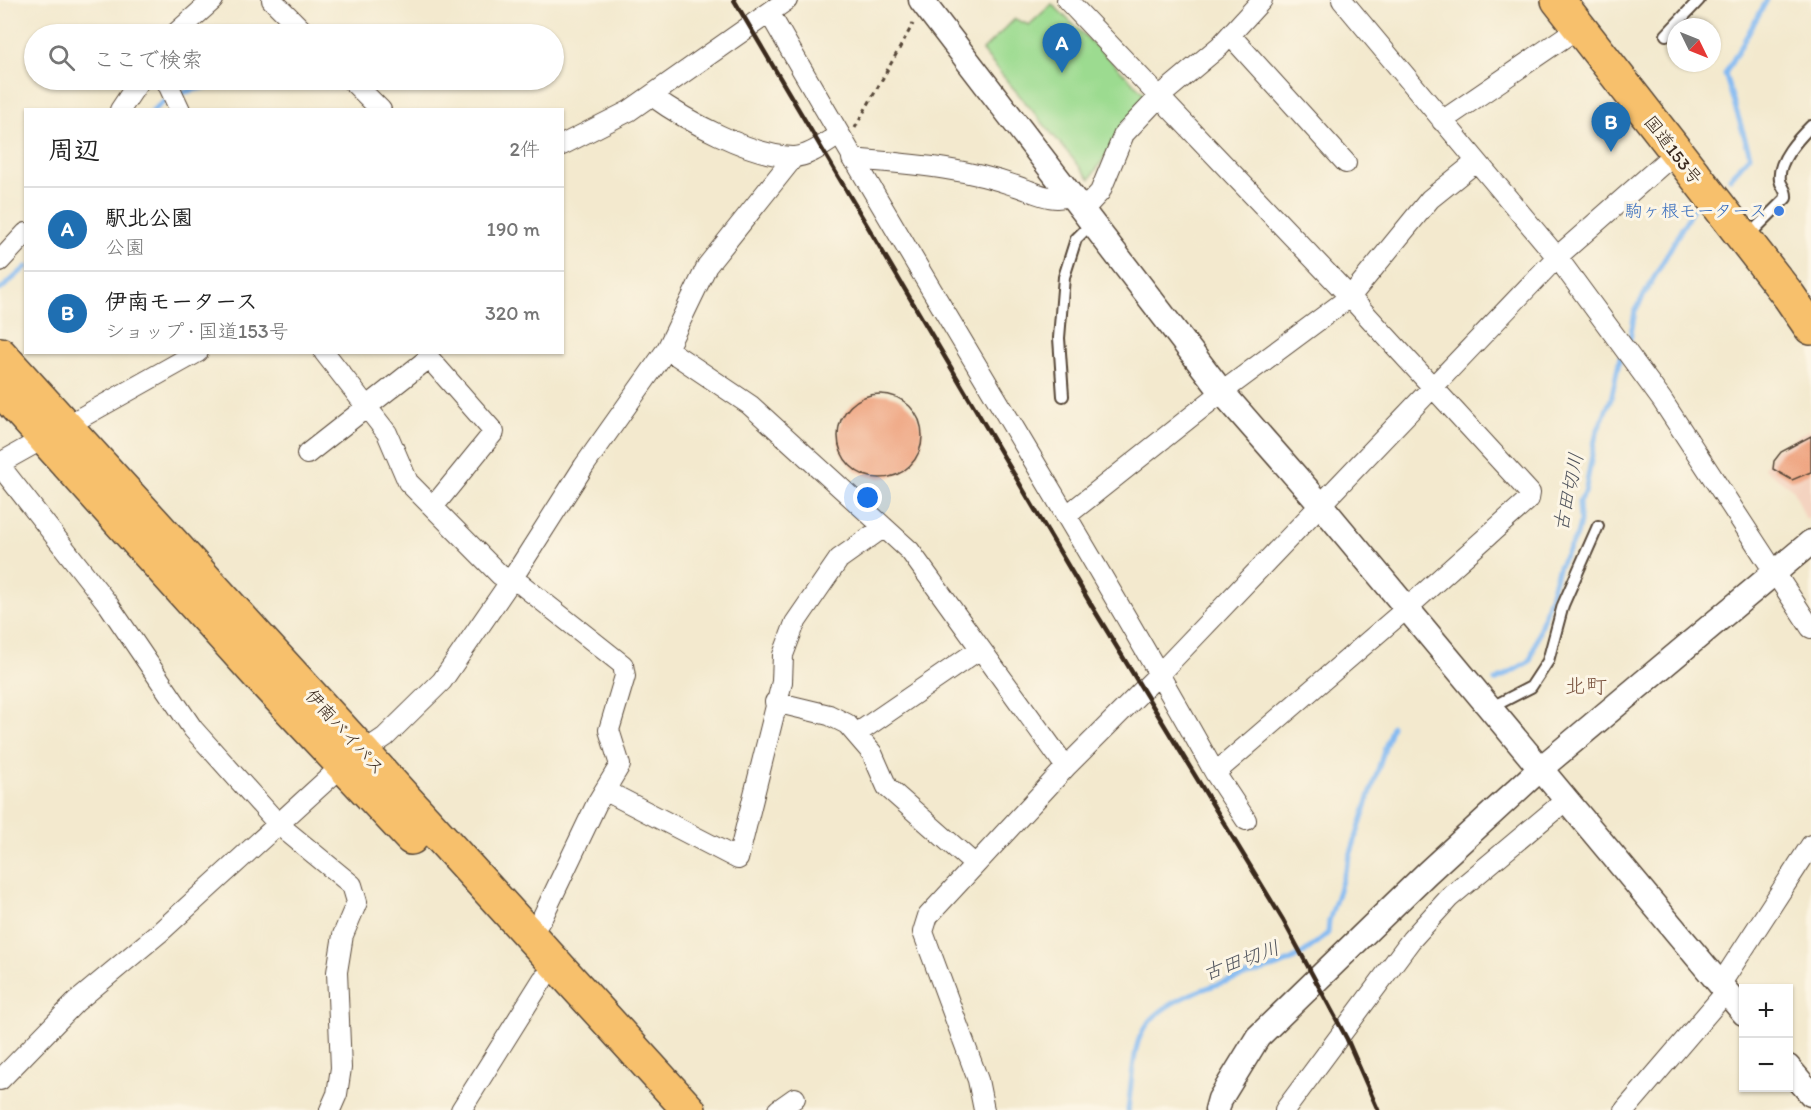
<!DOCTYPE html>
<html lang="ja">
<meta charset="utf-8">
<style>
body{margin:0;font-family:Itim,"Klee One",sans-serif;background:#f2f2f2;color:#222}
.controls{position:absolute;right:18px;bottom:18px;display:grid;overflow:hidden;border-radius:0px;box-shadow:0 2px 4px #0004}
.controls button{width:54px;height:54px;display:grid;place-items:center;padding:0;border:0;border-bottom:2px solid #e0e0e0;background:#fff;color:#222;font:30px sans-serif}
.compass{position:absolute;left:1667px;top:18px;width:54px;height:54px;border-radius:50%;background:#fff;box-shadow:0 2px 4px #0004;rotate:133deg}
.you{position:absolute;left:868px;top:498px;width:21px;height:21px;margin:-15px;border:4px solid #fff;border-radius:50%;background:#1a73e8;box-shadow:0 0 0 9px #1a73e833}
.badge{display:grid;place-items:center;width:39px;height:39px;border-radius:50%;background:#1f6fb2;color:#fff;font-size:20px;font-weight:700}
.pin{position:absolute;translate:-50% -50px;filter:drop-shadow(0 2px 3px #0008)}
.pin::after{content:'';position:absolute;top:32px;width:21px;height:18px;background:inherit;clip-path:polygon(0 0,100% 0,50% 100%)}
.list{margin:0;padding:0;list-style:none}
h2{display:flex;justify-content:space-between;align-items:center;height:78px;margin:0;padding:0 24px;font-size:26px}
h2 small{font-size:20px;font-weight:400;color:#767676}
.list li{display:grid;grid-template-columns:39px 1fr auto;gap:18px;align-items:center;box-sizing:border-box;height:84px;padding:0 24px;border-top:2px solid #e0e0e0}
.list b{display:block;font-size:22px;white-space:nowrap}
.list p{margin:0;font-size:20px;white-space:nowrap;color:#767676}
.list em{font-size:20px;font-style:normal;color:#767676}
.icon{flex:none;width:33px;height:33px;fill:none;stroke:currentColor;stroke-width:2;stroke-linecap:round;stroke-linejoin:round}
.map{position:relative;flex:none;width:1811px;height:1110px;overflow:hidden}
.search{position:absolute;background:#fff;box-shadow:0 2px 4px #0004;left:24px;top:24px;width:540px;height:66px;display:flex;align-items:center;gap:15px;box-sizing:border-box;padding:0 21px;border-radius:33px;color:#767676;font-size:22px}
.panel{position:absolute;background:#fff;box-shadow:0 2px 4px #0004;left:24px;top:108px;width:540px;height:246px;border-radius:0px}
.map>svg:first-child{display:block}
.built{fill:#f4d3c0}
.green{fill:#9cdb90;stroke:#6c8257;stroke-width:1.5}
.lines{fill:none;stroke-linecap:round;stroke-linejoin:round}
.stream{stroke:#83baf2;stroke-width:5}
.building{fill:#eea07c}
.service-casing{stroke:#574738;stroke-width:14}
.minor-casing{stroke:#574738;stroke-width:22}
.tertiary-casing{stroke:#574738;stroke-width:27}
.trunk-casing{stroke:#574738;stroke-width:36}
.path{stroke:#574738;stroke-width:3;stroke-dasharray:4.5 4.5;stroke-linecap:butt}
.service{stroke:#fff;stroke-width:10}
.minor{stroke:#fff;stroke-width:20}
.tertiary{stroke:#fff;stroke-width:24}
.trunk{stroke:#f7c06c;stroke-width:33}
.rail{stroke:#3b2a1e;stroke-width:4.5}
.shop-dot{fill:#3f7fe0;stroke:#fcf5e5;stroke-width:2}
.labels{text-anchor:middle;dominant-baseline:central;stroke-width:6;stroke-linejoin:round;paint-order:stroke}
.street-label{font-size:18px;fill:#3b2a1e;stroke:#fcf5e5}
.shop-label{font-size:18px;fill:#366cbe;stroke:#fcf5e5;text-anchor:end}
.water-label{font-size:20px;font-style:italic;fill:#51555e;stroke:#fcf5e5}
.quarter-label{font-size:21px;fill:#7a533f;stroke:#fcf5e5}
</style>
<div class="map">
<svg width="1811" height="1110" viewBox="0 0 1811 1110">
<rect width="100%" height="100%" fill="#fcf5e5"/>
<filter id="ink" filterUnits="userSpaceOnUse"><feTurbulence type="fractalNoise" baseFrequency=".0167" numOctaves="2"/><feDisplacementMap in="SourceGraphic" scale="12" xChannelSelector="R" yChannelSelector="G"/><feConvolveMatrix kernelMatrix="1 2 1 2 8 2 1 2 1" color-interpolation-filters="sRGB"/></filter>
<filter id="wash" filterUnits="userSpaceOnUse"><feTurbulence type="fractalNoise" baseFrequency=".008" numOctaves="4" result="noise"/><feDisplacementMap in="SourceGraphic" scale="24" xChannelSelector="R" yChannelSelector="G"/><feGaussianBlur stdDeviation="1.35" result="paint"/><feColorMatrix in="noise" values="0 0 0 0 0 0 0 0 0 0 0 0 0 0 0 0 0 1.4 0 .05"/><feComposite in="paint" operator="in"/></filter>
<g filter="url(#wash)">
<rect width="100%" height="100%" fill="#f3e9ce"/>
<!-- built -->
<path class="built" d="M1811,429v86l-5,5 -12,-30 -30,-22 10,-18z"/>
<!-- green -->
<path class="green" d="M1052,4l94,91 -56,84 -108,-128 33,-32 14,6z"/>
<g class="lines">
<!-- stream -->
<path class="stream" d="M177,94l56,-14
M153,110l16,-12
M1730,178l20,-23 -25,-81 42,-74
M0,290l26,-23
M1630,340l5,-29 59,-104
M1495,681l35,-20 29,-95 18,-31 3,-13 -1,-21 6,-8 11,-59 15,-35 9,-42
M1128,1110c3,-22 4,-47 10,-68 16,-51 102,-61 145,-78 17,-7 31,-19 45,-31l1,-12 63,-195"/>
</g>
<g id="blocks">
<!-- building -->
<path class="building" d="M838 436a42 42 0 1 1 84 0a42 42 0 1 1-84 0Z
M1811,436v36l-19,8 -19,-11 1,-8 7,-9z"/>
</g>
</g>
<g filter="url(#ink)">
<use href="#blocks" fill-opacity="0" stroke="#574738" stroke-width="1.5"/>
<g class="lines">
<!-- service casing -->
<g class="service-casing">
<path id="service" d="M1666,35l33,-35
M1748,236l38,-38c1,-9 -5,-11 -6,-18 -3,-19 19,-42 31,-54
M1063,396l-4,-58 5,-61 12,-38 17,-17
M1490,708l41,-21 17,-26 15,-56 35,-79"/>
</g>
<!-- minor casing -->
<g class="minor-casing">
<path id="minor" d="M272,0l34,34
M1342,0l215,257 105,143 149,228
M770,14c145,255 302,503 445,759l191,-164 123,-110 1,-6 -180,-196 -283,-297
M175,34l38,-34
M1230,35l116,128
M166,80l14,30
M351,80l30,30
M652,96c33,24 99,60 141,61 16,0 33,-14 46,-22
M120,110l20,-30
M1442,121l136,-93
M562,145l67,-34 158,-111
M852,159c55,5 111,8 164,27 22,7 35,17 57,9
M1084,209l16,-17 24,-58 34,-36 62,-52 42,-46
M0,261l26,-28
M667,349l83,56 160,146 156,216
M324,352l63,81 21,49 92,93 22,10 101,80 2,11 -16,54 11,35 -23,38 -54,113 -12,19
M307,454l122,-96 65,74 -61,75
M0,463l198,-111
M0,466l108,138 85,125 86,96 73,60 5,17 -14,33 -6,37 4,96 -4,26 -7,16
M1066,516l156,-124 128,-95 80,-98 46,-37
M775,702l54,13 18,9 25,29 15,34 87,77
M856,734l124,-85
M1215,773l31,47
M606,791l132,68 44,-177 1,-27 12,-32 44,-64 45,-32
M1720,985l91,-140
M0,1080l76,-78 83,-69 183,-167 43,-29 57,-56 70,-102 72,-113 83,-117 40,-83 87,-109
M461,1110l82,-131
M778,1110l17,-12
M984,1110l-6,-30 -55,-148 5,-16 138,-149 94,-94 397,-416 118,-104
M1285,1110l126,-170 38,-42 117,-98
M1625,1110l101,-118"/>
</g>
<!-- tertiary casing -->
<g class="tertiary-casing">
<path id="tertiary" d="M921,0l301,392 98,112 424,509
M1788,1067l23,27
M1217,1110l3,-11 38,-62 169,-164 113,-104 271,-227"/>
</g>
<!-- trunk casing -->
<g class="trunk-casing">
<path id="trunk" d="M1558,0l231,296 22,32
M0,354l689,756
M0,389l260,288 151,161"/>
</g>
<!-- path -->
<path class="path" d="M855,128l58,-104"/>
<!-- service -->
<use href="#service" class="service"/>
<!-- minor -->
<use href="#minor" class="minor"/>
<!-- tertiary -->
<use href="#tertiary" class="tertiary"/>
<!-- trunk -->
<use href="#trunk" class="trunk"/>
<!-- rail -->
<path class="rail" d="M734,0l359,608 190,312 64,119 31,71"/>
</g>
</g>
<!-- markers -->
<circle class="shop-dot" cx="1779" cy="211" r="6"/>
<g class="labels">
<!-- street labels -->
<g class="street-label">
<text transform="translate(1673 150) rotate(52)">国道153号</text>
<text transform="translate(345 732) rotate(48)">伊南バイパス</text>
</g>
<!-- shop labels -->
<g class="shop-label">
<text x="1767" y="211">駒ヶ根モータース</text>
</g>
<!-- water labels -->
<g class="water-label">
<text transform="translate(1568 492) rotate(-78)">古田切川</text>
<text transform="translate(1241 960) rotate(-20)">古田切川</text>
</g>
<!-- quarter labels -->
<g class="quarter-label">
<text x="1586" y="685">北町</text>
</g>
</g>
</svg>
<div class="controls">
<button>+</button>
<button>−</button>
</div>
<svg class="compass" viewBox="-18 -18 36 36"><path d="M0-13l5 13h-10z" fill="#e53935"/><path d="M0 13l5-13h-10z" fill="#767676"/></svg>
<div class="you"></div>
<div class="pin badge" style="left:1062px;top:73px">A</div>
<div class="pin badge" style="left:1611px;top:152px">B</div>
<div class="search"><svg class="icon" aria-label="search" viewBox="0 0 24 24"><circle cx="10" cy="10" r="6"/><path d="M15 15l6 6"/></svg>ここで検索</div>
<section class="panel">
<h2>周辺<small>2件</small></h2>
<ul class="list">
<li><span class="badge">A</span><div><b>駅北公園</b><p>公園</p></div><em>190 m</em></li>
<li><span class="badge">B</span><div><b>伊南モータース</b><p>ショップ · 国道153号</p></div><em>320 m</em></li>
</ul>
</section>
</div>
